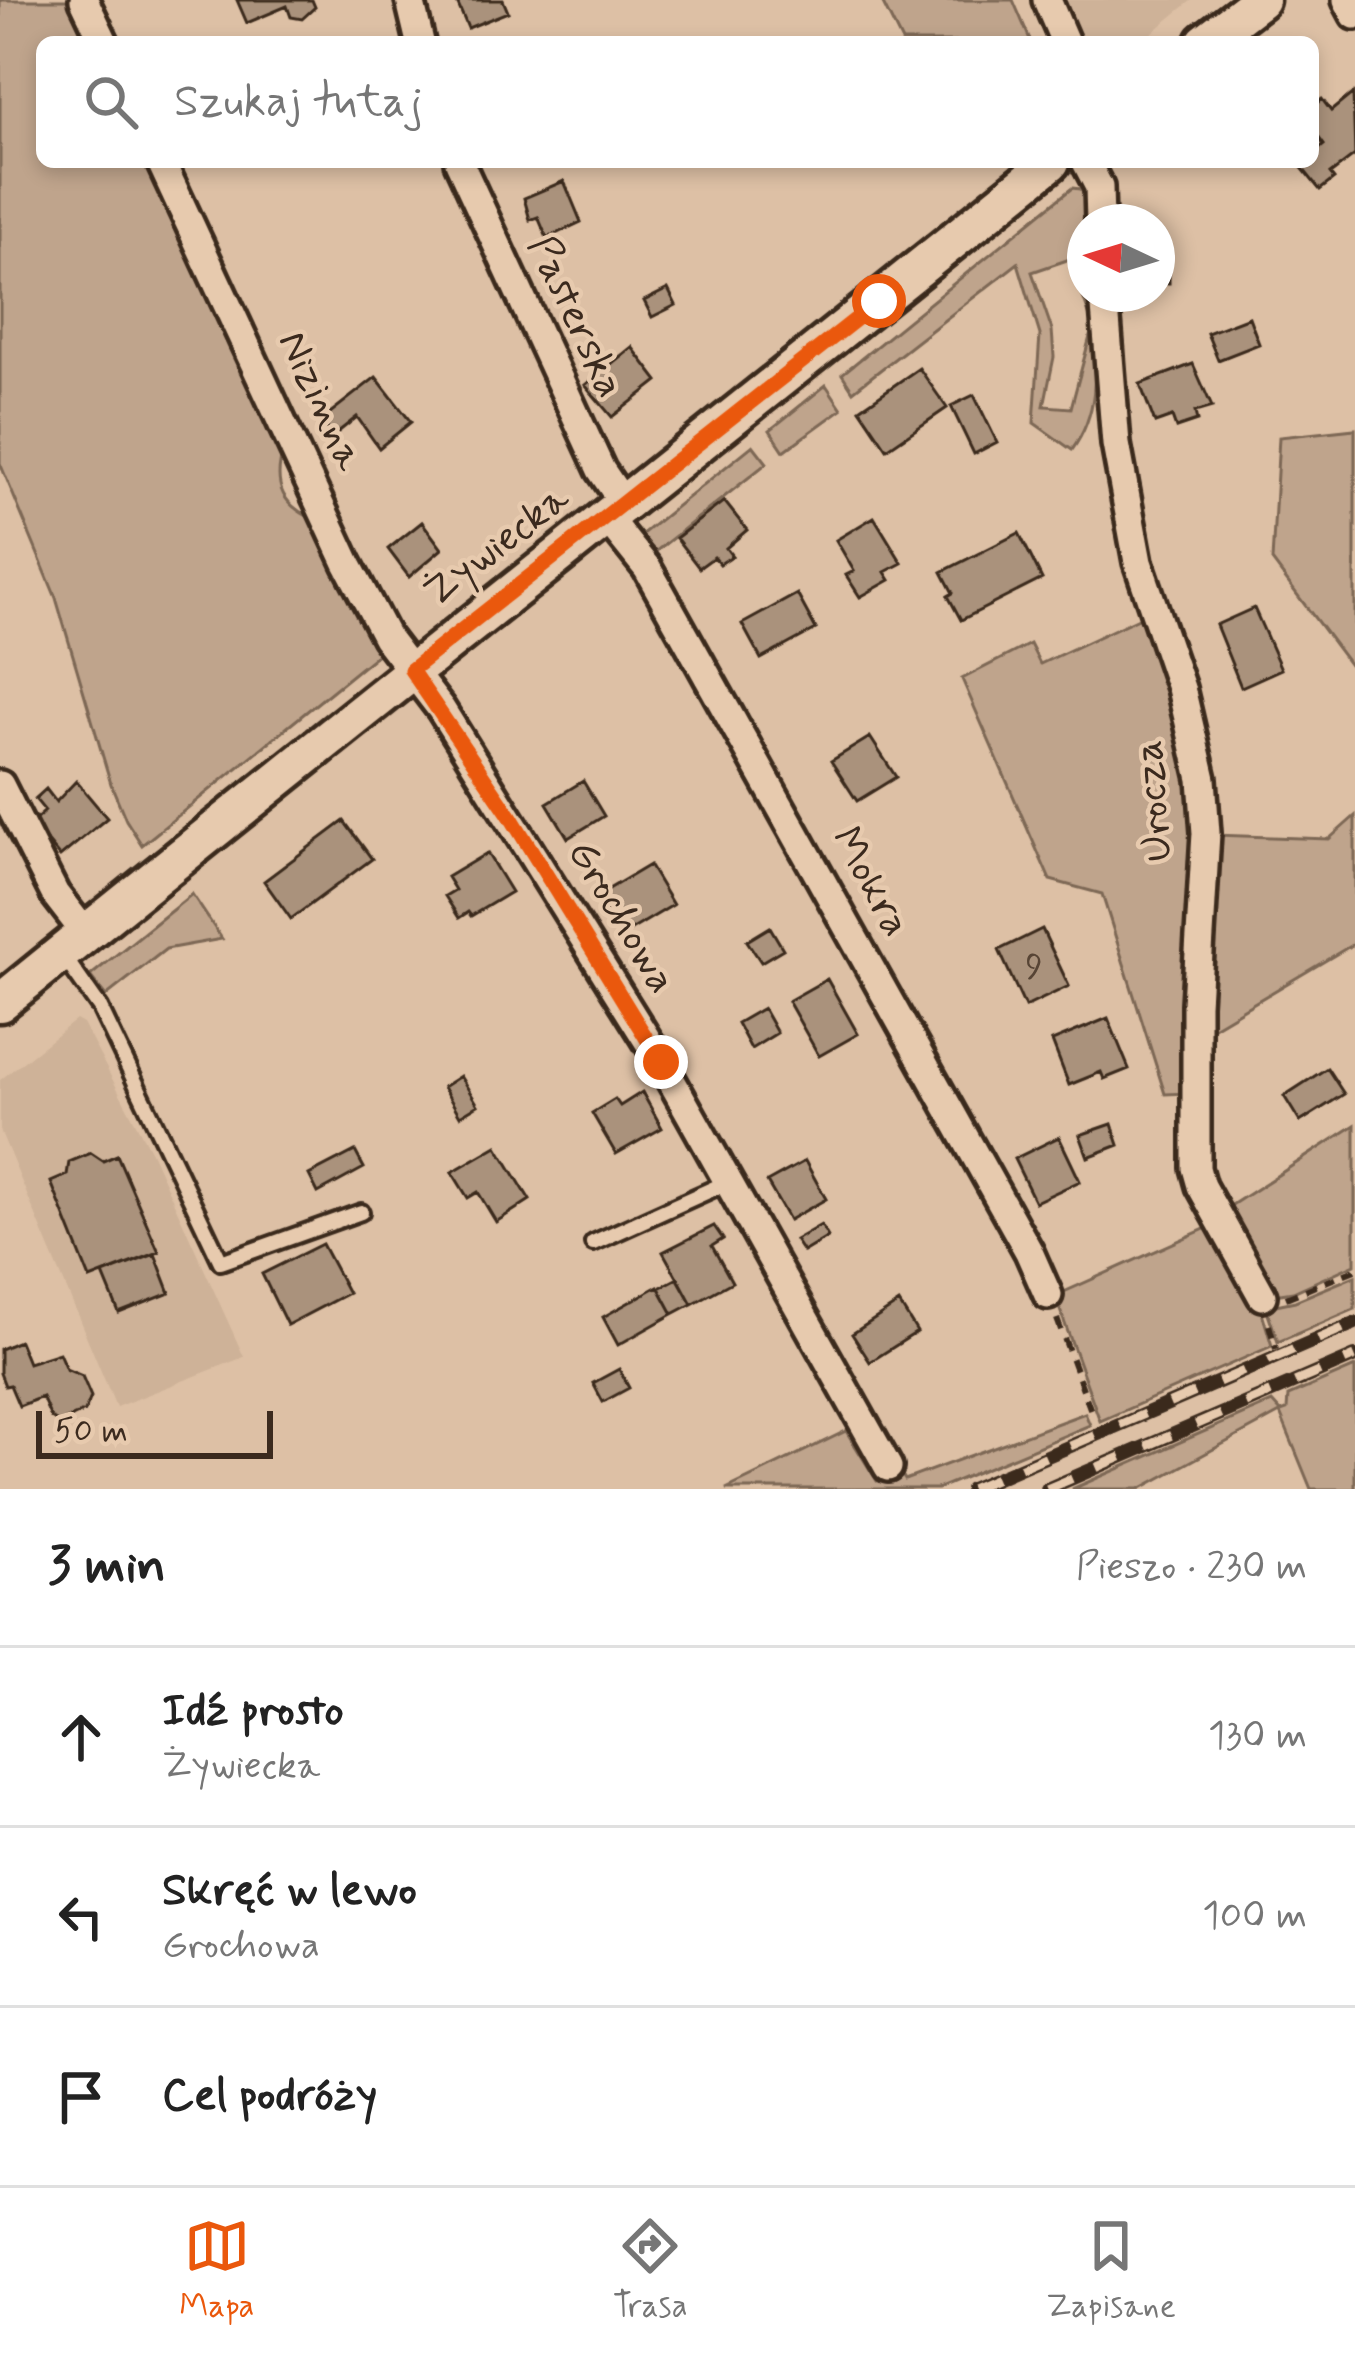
<!DOCTYPE html>
<html lang="pl">
<meta charset="utf-8">
<style>
body{margin:0;font-family:Mynerve,sans-serif;background:#f6f6f6;color:#222}
.compass{position:absolute;left:1067px;top:204px;width:108px;height:108px;border-radius:50%;background:#fff;box-shadow:0 6px 18px #0003;rotate:274deg}
.scale{position:absolute;left:36px;bottom:30px;width:237px;box-sizing:border-box;padding-left:12px;border:6px solid #3b2a1e;border-top:0;font-size:33px;line-height:42px;white-space:nowrap;color:#3b2a1e;-webkit-text-stroke:9px #e7caae;paint-order:stroke}
.stop{position:absolute;width:36px;height:36px;margin:-27px;border:9px solid #ea580c;border-radius:50%;background:#fff}
.stop.end{background:#ea580c;border-color:#fff;box-shadow:0 3px 12px #0008}
.list{margin:0;padding:0;list-style:none}
h2{display:flex;justify-content:space-between;align-items:center;height:156px;margin:0;padding:0 48px;font-size:51px}
h2 small{font-size:39px;font-weight:400;color:#767676}
.list li{display:grid;grid-template-columns:78px 1fr auto;gap:36px;align-items:center;box-sizing:border-box;height:180px;padding:0 48px;border-top:3px solid #e0e0e0}
.list b{display:block;font-size:45px;white-space:nowrap}
.list p{margin:0;font-size:39px;white-space:nowrap;color:#767676}
.list em{font-size:39px;font-style:normal;color:#767676}
.icon{flex:none;width:66px;height:66px;fill:none;stroke:currentColor;stroke-width:2;stroke-linecap:round;stroke-linejoin:round}
.map{position:relative;flex:none;width:1355px;height:1489px;overflow:hidden}
.search{position:absolute;background:#fff;box-shadow:0 6px 18px #0003;left:36px;right:36px;top:36px;height:132px;display:flex;align-items:center;gap:30px;box-sizing:border-box;padding:0 42px;border-radius:18px;color:#767676;font-size:45px}
.sheet{height:696px;background:#fff}
nav{display:flex;justify-content:space-around;align-items:center;box-sizing:border-box;height:168px;border-top:3px solid #e0e0e0;background:#fff;font-size:33px;color:#767676}
nav a{display:grid;justify-items:center;gap:6px}
nav .on{color:#ea580c}
.map>svg:first-child{display:block}
.built{fill:#ceb298}
.green{fill:#bfa48c;stroke:#7d6755;stroke-width:3}
.building{fill:#aa927b;stroke:#3b2a1e;stroke-width:3}
.lines{fill:none;stroke-linecap:round;stroke-linejoin:round}
.lane-casing{stroke:#3b2a1e;stroke-width:22}
.street-casing{stroke:#3b2a1e;stroke-width:36}
.secondary-casing{stroke:#3b2a1e;stroke-width:45}
.path{stroke:#3b2a1e;stroke-width:6;stroke-dasharray:12 9;stroke-linecap:butt}
.lane{stroke:#e7caae;stroke-width:14}
.street{stroke:#e7caae;stroke-width:27}
.secondary{stroke:#e7caae;stroke-width:36}
.rail-casing{stroke:#3b2a1e;stroke-width:14}
.rail{stroke:#e7caae;stroke-width:9;stroke-dasharray:27;stroke-linecap:butt}
.route{stroke:#ea580c;stroke-width:15}
.labels{text-anchor:middle;dominant-baseline:central;stroke-width:9;stroke-linejoin:round;paint-order:stroke}
.number-label{font-size:36px;fill:#574435}
.street-label{font-size:42px;fill:#3b2a1e;stroke:#e7caae}
</style>
<div class="map">
<svg width="1355" height="1489" viewBox="0 0 1355 1489">
<rect width="100%" height="100%" fill="#ddc0a5"/>
<filter id="ink" filterUnits="userSpaceOnUse"><feTurbulence type="fractalNoise" baseFrequency=".00833" numOctaves="2"/><feDisplacementMap in="SourceGraphic" scale="24" xChannelSelector="R" yChannelSelector="G"/><feConvolveMatrix kernelMatrix="1 2 1 2 8 2 1 2 1" color-interpolation-filters="sRGB"/></filter>
<g filter="url(#ink)">
<!-- built -->
<path class="built" d="M1054,0h138l-51,42h-65z
M76,1020l7,4 68,128 93,205 -128,50 -116,-277v-50z"/>
<!-- green -->
<path class="green" d="M0,0h75l18,42h-51v120h110l132,286c-13,39 -1,59 36,74l59,131 -237,192 -16,-25 -15,-36 -55,-186 -56,-135z
M881,0h132l18,42h-129z
M1072,188l8,1 6,7 5,26h-6v72h6v26l-21,-61 -38,13 20,58 2,27 -10,49 27,2 21,-79c4,45 7,84 -20,121l-38,-27 6,-88 -22,-72 -165,128 -11,-17z
M826,385l16,24 -58,42 -14,-21z
M1355,429v243l-83,-111 7,-124z
M753,445l14,18 -117,93 -9,-12v-9z
M1145,615l52,167 -9,311 -23,1 -63,-200 -52,-14 -88,-201 68,-35 10,20z
M1355,816v127l-155,92 15,-200 114,4z
M192,894l30,45 -56,10 -60,47 -16,-20z
M1355,1125v139l-62,28 -19,3 -53,-83z
M1216,1224l43,78 13,44 -172,75 -45,-125z
M1355,1276v33l-77,33 -12,-35 29,-6z
M1355,1367v122h-44l-31,-76 -140,76h-68l200,-87 9,10 6,-2 1,-14z
M1085,1413l5,12 -153,64h-211l120,-58 31,50 24,-8 4,7z"/>
<!-- building -->
<path class="building" d="M237,0h75l3,7 -13,12 -11,-2 -4,-11 -40,17z
M456,0h47l5,12 -40,16z
M1353,93l2,62 -25,19 4,5 -14,11 -21,-26 14,-2v-8l11,-9 -11,-15v-24l9,-7 9,12z
M564,181l17,41 -34,16 -9,-21 -8,3 -6,-22z
M1157,253h12v30h-12z
M668,289l8,16 -24,12 -8,-16z
M1249,317l10,27 -41,16 -11,-27z
M632,347l26,34 -46,36 -27,-32z
M1193,364l19,43 -17,5 2,9 -21,7 -4,-11 -17,6 -15,-39z
M919,368l28,40 -60,41 -27,-40z
M376,377l35,45 -32,26 -22,-31 -24,19 -12,-16z
M974,395l23,47 -23,12 -23,-48z
M724,501l23,29 -21,18 6,8 -12,8 -6,-7 -15,11 -23,-30z
M874,517l28,46 -17,9 5,8 -30,17 -14,-22 8,-4 -18,-31z
M422,522l20,27 -33,28 -21,-28z
M1019,533l23,46 -81,41 -13,-24 5,-3 -11,-21z
M797,594l19,35 -55,30 -19,-35z
M1254,608l27,61 -40,18 -25,-62z
M870,737l26,40 -39,24 -26,-40z
M76,781l31,37 -47,39 -28,-34 13,-12 -10,-12 11,-10 10,13z
M583,781l21,35 -36,22 -21,-35z
M344,821l28,38 -81,60 -27,-38z
M487,853l24,39 -40,24 -3,-4 -9,6 -14,-22 10,-6 -8,-13z
M649,865l24,40 -52,31 -24,-40z
M770,927l13,22 -22,13 -14,-21z
M1042,929l27,57 -44,21 -26,-57z
M827,979l31,55 -39,22 -31,-55z
M763,1008l14,25 -26,16 -14,-26z
M1108,1018l21,51 -25,10 -3,-7 -32,13 -17,-44z
M1327,1068l17,26 -44,28 -16,-26z
M460,1076l18,29 -18,11 -17,-29z
M642,1092l20,36 -46,26 -24,-41 23,-14 5,7z
M1112,1124l7,21 -31,12 -8,-22z
M1059,1137l21,44 -45,21 -21,-43z
M497,1146l33,54 -34,22 -18,-30 -10,6 -16,-26z
M355,1151l9,17 -46,25 -9,-18z
M91,1153l12,8 14,-6 42,97 -69,27 -39,-97 16,-7 2,-13z
M805,1161l21,38 -37,21 -22,-38z
M821,1225l7,12 -25,15 -8,-12z
M714,1226l9,13 -11,7 20,36 -40,22 -29,-52z
M322,1244l26,49 -61,32 -25,-51z
M155,1254l15,39 -51,20 -16,-39z
M678,1278l14,26 -19,10 -14,-26z
M658,1286l15,28 -55,31 -15,-28z
M899,1303l18,29 -47,30 -18,-28z
M19,1341l9,22 31,-10 7,16 16,7 9,21 -6,14 -26,12 -8,-5 -9,-21 -23,9 -9,-21 -5,1 -5,-13v-24z
M619,1369l10,19 -26,14 -10,-19z"/>
<g class="lines">
<!-- lane casing -->
<g class="lane-casing">
<path id="lane" d="M62,954l38,54 121,254 140,-50
M593,1243l135,-61"/>
</g>
<!-- street casing -->
<g class="street-casing">
<path id="street" d="M84,0l20,42
M410,0l10,42
M1047,0l18,42
M1347,0l8,15
M161,162l186,401 39,74 55,72 220,353 227,405
M459,162l142,308 23,34
M1086,162l13,25 1,35
M1104,294l12,150 22,118 43,126 21,91 4,54 -10,171v164l5,18 61,110
M607,518l40,50 382,684 19,43
M0,785l55,109 31,40"/>
</g>
<!-- secondary casing -->
<g class="secondary-casing">
<path id="secondary" d="M1205,42l55,-42
M0,1003c348,-283 702,-559 1051,-841"/>
</g>
<!-- path -->
<path class="path" d="M1286,1298l69,-28
M1057,1319l34,92
M1269,1325l7,24"/>
<!-- lane -->
<use href="#lane" class="lane"/>
<!-- street -->
<use href="#street" class="street"/>
<!-- secondary -->
<use href="#secondary" class="secondary"/>
<!-- rail casing -->
<g class="rail-casing">
<path id="rail" d="M971,1489l384,-166
M1047,1489l308,-133"/>
</g>
<!-- rail -->
<use href="#rail" class="rail"/>
</g>
</g>
<g class="lines" filter="url(#ink)">
<!-- route -->
<path class="route" d="M661,1062l-152,-248 -98,-144 468,-369"/>
</g>
<g class="labels">
<!-- number labels -->
<g class="number-label">
<text x="1034" y="968">9</text>
</g>
<!-- street labels -->
<g class="street-label">
<text transform="translate(575 317) rotate(65)">Pasterska</text>
<text transform="translate(320 401) rotate(65)">Nizinna</text>
<text transform="translate(497 546) rotate(-38)">Żywiecka</text>
<text transform="translate(1154 801) rotate(-95)">Urocza</text>
<text transform="translate(870 882) rotate(61)">Mokra</text>
<text transform="translate(621 917) rotate(59)">Grochowa</text>
</g>
</g>
</svg>
<svg class="compass" viewBox="-18 -18 36 36"><path d="M0-13l5 13h-10z" fill="#e53935"/><path d="M0 13l5-13h-10z" fill="#767676"/></svg>
<div class="scale">50 m</div>
<div class="stop" style="left:879px;top:301px"></div>
<div class="stop end" style="left:661px;top:1062px"></div>
<div class="search"><svg class="icon" aria-label="search" viewBox="0 0 24 24"><circle cx="10" cy="10" r="6"/><path d="M15 15l6 6"/></svg>Szukaj tutaj</div>
</div>
<section class="sheet">
<h2>3 min<small>Pieszo · 230 m</small></h2>
<ul class="list">
<li><svg class="icon" aria-label="ahead" viewBox="0 0 24 24"><path d="M12 20V5M6 11l6-6 6 6"/></svg><div><b>Idź prosto</b><p>Żywiecka</p></div><em>130 m</em></li>
<li><svg class="icon" aria-label="left" viewBox="0 0 24 24"><path d="M17 20v-9H6M10 6l-5 5 5 5"/></svg><div><b>Skręć w lewo</b><p>Grochowa</p></div><em>100 m</em></li>
<li><svg class="icon" aria-label="arrive" viewBox="0 0 24 24"><path d="M6 21V4h12l-3 4 3 4H6"/></svg><div><b>Cel podróży</b></div></li>
</ul>
</section>
<nav>
<a class="on"><svg class="icon" aria-label="map" viewBox="0 0 24 24"><path d="M3 6l6-2 6 2 6-2v14l-6 2-6-2-6 2zM9 4v14M15 6v14"/></svg>Mapa</a>
<a><svg class="icon" aria-label="directions" viewBox="0 0 24 24"><path d="M12 3l9 9-9 9-9-9zM9 14v-3h6M13 9l2 2-2 2"/></svg>Trasa</a>
<a><svg class="icon" aria-label="saved" viewBox="0 0 24 24"><path d="M7 4h10v16l-5-4-5 4z"/></svg>Zapisane</a>
</nav>
